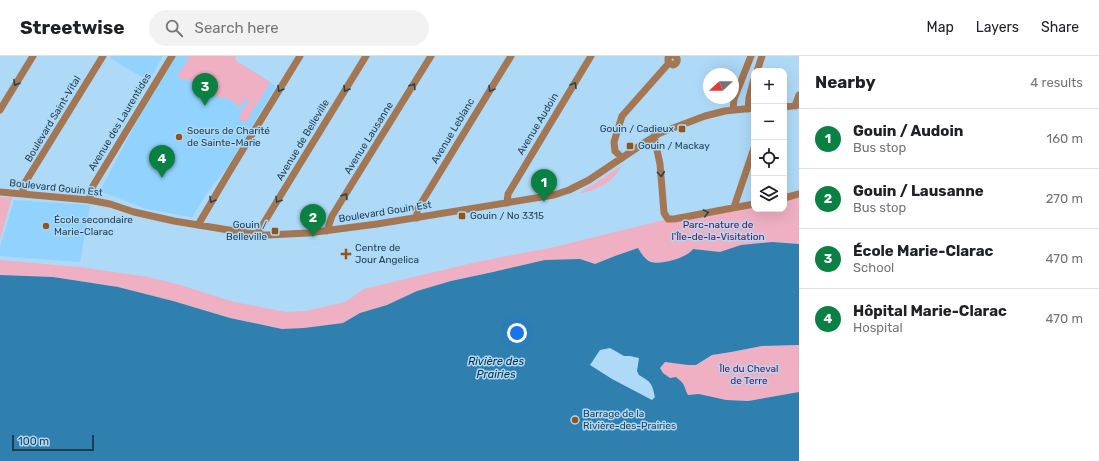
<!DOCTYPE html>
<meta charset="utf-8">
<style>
body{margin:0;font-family:Rubik,sans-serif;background:#f2f2f2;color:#202124}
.controls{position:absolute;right:12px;top:12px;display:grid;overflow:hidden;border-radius:8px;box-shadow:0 4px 16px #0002}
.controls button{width:36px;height:36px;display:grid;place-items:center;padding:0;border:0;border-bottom:1px solid #e0e0e0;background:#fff;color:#202124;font:20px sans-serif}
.compass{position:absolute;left:703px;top:12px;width:36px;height:36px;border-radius:50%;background:#fff;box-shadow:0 4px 16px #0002;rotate:248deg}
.scale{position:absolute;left:12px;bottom:10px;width:82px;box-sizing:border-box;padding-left:4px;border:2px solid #1e3d51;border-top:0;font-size:11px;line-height:14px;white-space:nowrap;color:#1e3d51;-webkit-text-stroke:3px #aed9f7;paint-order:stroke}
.you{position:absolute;left:517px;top:277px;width:14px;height:14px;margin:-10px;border:3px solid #fff;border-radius:50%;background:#1a73e8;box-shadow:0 0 0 6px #1a73e833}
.badge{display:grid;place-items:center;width:26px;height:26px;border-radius:50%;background:#0b8043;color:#fff;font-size:13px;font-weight:700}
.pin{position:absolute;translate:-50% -33px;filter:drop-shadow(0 1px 2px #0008)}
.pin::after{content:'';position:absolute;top:21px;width:14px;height:12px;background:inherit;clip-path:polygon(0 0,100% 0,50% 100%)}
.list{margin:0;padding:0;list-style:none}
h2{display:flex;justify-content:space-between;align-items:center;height:52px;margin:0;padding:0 16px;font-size:17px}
h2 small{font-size:13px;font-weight:400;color:#757577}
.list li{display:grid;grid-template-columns:26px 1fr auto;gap:12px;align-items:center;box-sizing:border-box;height:60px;padding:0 16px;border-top:1px solid #e0e0e0}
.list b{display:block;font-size:15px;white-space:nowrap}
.list p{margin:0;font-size:13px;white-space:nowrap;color:#757577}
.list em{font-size:13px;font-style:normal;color:#757577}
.icon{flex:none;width:22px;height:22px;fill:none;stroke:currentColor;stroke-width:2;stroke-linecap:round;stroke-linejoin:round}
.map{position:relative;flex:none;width:799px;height:405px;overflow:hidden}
header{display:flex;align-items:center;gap:24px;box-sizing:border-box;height:56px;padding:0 20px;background:#fff;border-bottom:1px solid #e0e0e0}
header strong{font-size:19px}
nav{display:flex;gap:22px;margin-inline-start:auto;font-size:14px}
.search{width:280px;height:36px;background:#f2f2f2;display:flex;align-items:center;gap:10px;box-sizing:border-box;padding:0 14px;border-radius:22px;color:#757577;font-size:15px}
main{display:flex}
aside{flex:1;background:#fff}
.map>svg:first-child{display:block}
.built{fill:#92d2fe}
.green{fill:#efb0c3}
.water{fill:#2f7faf;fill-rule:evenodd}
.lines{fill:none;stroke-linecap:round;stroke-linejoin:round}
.minor{stroke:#a47754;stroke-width:7}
.oneway{stroke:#2b4351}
.poi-dot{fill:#925419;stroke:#aed9f7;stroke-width:1.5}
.labels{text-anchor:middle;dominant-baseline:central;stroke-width:3;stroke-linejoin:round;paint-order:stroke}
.street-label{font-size:10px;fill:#1e3d51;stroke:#aed9f7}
.poi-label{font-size:10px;fill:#1e3d51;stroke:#aed9f7;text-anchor:start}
.park-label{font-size:10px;fill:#710e3d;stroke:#aed9f7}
.water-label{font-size:11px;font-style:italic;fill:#0a2d41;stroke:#aed9f7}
</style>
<header>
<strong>Streetwise</strong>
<div class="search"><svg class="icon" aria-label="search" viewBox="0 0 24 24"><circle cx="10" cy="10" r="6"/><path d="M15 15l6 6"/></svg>Search here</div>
<nav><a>Map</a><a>Layers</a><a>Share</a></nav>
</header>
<main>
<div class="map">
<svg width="799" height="405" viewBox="0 0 799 405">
<rect width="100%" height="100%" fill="#aed9f7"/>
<!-- built -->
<path class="built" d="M111,0h52l-14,25 -39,-23z
M176,0h60l-1,4 41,26 -48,80 -21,27 -15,24 -46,-8 -46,-18 37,-70z
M14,144l76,5 -10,57 -80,-6v-9z"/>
<!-- green -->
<path class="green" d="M185,0h51l-1,4 35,22 -13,23 -2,-1v2l-8,15 -2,1 -6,-3v-2l10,-17 -4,-1 -6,10 -2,-5 -14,-8 -2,3 -34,-20h-3l-1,1 -6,-4 12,-18z
M621,110c-8,17 -24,24 -41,27v-1l14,-8z
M799,139v49l-7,-1 -67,8 -5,1 -27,-3 -3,4 -13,6 -10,3h-16l-10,-8 -3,-6 -23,8 -20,8 -15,-5 -35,2 -52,11 -42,9 -34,10 -30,14 -27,8 -17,10 -39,5 -22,1 -52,-11 -57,-17 -55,-14 -65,-10 -53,-2v-15l79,7 69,10 29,7 57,18 52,10 20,-1 39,-9 19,-13 108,-26 82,-16 114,-28 86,-16v6h30v-11z
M0,141h12l-12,43z
M799,289v47l-51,9 -22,-1 -27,-6 -11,1 -12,-18 -6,1 -7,-5 -3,-5 5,-6 23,3h8l16,-10 19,-3 31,-6z"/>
<!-- water -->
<path class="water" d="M772,186l27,2v101l-37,1 -31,6 -19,3 -16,10h-8l-23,-3 -5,6 3,5 7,5 6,-1c10,8 7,8 12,18l11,-1 27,6 22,1 51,-9v69h-799v-186l53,2 65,10 55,14 57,17 52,11 22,-1 39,-5 17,-10 27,-8 30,-14 34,-10 42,-9 52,-12 35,-1 15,5 20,-8 23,-8c3,5 7,12 13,14 10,3 36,-4 42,-13l27,3 21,-7zM610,292l14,8h6l9,2 -2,13 2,4c12,7 13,8 16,22l-3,3 -40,-21 -22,-14 10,-15z"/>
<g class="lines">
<!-- minor -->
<path class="minor" d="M670,0l-2,2v4l5,3c4,-1 6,-6 2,-9
M757,15l5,-15
M795,50l4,-11
M784,51l15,-2
M748,53l1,-11 5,-19
M0,54l33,-54
M733,54l1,-11 17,-43
M654,80l6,28 4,49 4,6h6l80,-15
M622,102l-7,-7 -1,-9 8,-26 47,-53
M0,136l89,8 21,4 24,8 40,9 73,12 21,2 40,-2 69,-9 177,-29 15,-5 20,-10 55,-37 16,-10 45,-17 20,-5 29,-3
M23,138v-8l3,-5 77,-125
M784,142l15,-4
M89,144l4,-14 79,-130
M507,147l1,-9 83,-138
M734,151l20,-59
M417,162v-8l94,-154
M198,169l33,-56 69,-113
M327,175l5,-15 99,-160
M257,178l109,-178"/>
</g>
<!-- one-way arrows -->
<defs><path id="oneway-chevron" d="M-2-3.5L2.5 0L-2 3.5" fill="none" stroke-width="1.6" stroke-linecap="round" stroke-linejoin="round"/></defs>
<g class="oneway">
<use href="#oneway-chevron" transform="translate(16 27) rotate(121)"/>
<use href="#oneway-chevron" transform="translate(574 29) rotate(-59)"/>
<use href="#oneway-chevron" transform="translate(413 30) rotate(-58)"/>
<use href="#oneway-chevron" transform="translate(280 33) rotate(121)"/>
<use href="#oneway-chevron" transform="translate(346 33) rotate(121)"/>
<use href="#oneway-chevron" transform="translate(491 33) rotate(121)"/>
<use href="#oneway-chevron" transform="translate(661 118) rotate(85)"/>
<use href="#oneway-chevron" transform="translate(345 140) rotate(-58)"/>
<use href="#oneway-chevron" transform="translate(212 144) rotate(121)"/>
<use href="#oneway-chevron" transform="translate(278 144) rotate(122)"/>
<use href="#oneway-chevron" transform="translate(706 157) rotate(-11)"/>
</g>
<!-- markers -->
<g class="poi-dot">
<rect x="678" y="69" width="8" height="8" rx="2"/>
<circle cx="179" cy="81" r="4"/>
<rect x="626" y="86" width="8" height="8" rx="2"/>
<rect x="458" y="156" width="8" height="8" rx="2"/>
<circle cx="46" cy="170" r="4"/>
<rect x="271" y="171" width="8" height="8" rx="2"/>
<path d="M344 192h4v4h4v4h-4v4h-4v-4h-4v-4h4z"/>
<circle cx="575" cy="364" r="4"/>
</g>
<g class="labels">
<!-- street labels -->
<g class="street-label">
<text transform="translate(53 63) rotate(-59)">Boulevard Saint-Vital</text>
<text transform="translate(120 66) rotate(-59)">Avenue des Laurentides</text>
<text transform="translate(538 68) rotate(-59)">Avenue Audoin</text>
<text transform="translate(453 75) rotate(-59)">Avenue Leblanc</text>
<text transform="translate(369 82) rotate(-58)">Avenue Lausanne</text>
<text transform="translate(303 84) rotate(-59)">Avenue de Belleville</text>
<text transform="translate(56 132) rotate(6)">Boulevard Gouin Est</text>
<text transform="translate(385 156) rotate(-9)">Boulevard Gouin Est</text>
</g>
<!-- poi labels -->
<g class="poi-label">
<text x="674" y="73" text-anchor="end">Gouin / Cadieux</text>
<text x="187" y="75">Soeurs de Charité<tspan x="187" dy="12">de Sainte-Marie</tspan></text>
<text x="638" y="90">Gouin / Mackay</text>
<text x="470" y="160">Gouin / No 3315</text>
<text x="54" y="164">École secondaire<tspan x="54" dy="12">Marie-Clarac</tspan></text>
<text x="267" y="169" text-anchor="end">Gouin /<tspan x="267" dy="12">Belleville</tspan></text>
<text x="355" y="192">Centre de<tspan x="355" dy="12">Jour Angelica</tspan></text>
<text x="583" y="358">Barrage de la<tspan x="583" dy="12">Rivière-des-Prairies</tspan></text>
</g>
<!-- park labels -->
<g class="park-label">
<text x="718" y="169">Parc-nature de<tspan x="718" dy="12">l'Île-de-la-Visitation</tspan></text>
<text x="749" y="313">Île du Cheval<tspan x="749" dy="12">de Terre</tspan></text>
</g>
<!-- water labels -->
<g class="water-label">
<text x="496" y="305">Rivière des<tspan x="496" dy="13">Prairies</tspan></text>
</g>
</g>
</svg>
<div class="controls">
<button>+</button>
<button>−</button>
<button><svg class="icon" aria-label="locate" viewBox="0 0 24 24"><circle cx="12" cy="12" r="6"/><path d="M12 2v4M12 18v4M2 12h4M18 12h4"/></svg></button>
<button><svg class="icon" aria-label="layers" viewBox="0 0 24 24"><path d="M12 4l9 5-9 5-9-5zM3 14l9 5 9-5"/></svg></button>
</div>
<svg class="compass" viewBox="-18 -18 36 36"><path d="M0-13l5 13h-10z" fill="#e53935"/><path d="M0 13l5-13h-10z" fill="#757577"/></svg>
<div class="scale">100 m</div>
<div class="you"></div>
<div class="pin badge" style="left:544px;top:146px">1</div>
<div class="pin badge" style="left:313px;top:181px">2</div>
<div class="pin badge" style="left:205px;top:50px">3</div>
<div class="pin badge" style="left:162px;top:122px">4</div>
</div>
<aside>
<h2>Nearby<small>4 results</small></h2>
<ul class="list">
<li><span class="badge">1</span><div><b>Gouin / Audoin</b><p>Bus stop</p></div><em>160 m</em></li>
<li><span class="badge">2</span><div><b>Gouin / Lausanne</b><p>Bus stop</p></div><em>270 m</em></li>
<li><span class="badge">3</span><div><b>École Marie-Clarac</b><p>School</p></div><em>470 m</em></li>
<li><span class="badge">4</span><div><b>Hôpital Marie-Clarac</b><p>Hospital</p></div><em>470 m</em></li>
</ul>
</aside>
</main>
